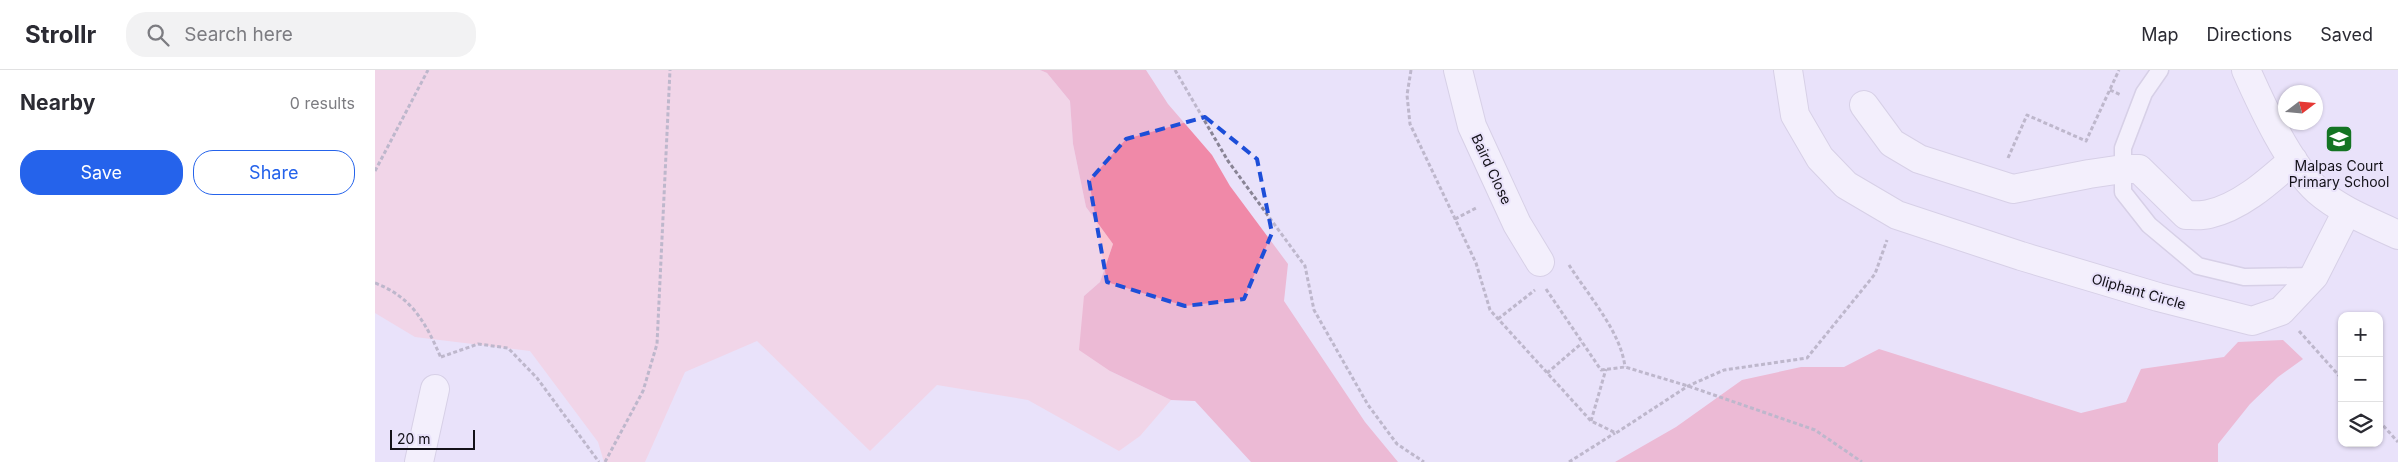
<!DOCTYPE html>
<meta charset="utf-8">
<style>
body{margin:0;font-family:Inter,sans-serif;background:#f2f2f3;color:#2b2b33}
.controls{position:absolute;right:15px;bottom:15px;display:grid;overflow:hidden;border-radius:10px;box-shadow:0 1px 4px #0004}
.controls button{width:45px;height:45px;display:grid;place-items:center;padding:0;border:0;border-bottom:1px solid #e1e1e2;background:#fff;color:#2b2b33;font:25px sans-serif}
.compass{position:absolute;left:1903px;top:15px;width:45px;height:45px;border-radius:50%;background:#fff;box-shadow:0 1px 4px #0004;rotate:74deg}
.scale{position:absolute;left:15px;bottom:12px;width:85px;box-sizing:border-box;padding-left:5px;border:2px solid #131118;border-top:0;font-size:14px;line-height:18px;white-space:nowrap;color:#131118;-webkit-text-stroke:4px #e9e2fa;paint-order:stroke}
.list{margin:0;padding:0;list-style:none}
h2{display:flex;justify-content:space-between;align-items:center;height:65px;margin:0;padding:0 20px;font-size:21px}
h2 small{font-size:16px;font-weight:400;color:#7c7c81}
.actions{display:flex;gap:10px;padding:15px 20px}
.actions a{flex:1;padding:11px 0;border:1px solid #2563eb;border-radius:20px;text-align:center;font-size:18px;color:#2563eb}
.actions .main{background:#2563eb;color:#fff}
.icon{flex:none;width:28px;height:28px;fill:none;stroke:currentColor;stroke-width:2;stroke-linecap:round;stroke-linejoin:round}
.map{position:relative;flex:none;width:2023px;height:392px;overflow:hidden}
header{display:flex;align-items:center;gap:30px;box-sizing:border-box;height:70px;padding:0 25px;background:#fff;border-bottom:1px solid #e1e1e2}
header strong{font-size:24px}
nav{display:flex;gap:28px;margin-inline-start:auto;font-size:18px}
.search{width:350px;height:45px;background:#f2f2f3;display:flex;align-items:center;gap:12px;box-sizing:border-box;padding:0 18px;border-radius:20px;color:#7c7c81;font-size:19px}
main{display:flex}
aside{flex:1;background:#fff}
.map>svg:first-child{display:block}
.green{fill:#fbc5d2}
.forest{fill:#f089a8}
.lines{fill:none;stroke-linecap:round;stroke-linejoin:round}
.service-casing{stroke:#c1bad0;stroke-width:19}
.minor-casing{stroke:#c1bad0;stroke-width:30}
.path{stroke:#898495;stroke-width:3;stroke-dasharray:4 2.5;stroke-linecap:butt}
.service{stroke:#fff;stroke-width:16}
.minor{stroke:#fff;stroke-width:28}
.marked{fill:none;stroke:#1d4ed8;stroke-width:4;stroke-dasharray:10 6;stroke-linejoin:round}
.labels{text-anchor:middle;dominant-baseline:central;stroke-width:4;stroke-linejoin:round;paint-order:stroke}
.poi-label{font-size:14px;fill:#131118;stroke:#e9e2fa}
.street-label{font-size:14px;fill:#131118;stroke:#e9e2fa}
</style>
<header>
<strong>Strollr</strong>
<div class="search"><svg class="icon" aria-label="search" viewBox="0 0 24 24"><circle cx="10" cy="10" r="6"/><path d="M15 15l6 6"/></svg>Search here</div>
<nav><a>Map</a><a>Directions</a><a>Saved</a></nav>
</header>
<main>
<aside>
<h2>Nearby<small>0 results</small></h2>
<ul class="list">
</ul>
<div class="actions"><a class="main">Save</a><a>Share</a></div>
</aside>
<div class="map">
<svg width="2023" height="392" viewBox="0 0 2023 392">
<rect width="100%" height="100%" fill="#e9e2fa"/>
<!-- green -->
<path class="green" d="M0,0h665l7,3 23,28 3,43 13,63 27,37 -13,38 -16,14 26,75 61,29 -31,36 -21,15 -91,-51 -91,-15 -67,66 -113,-110 -72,31 -40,90h-41l-6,-20 -68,-91 -115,-14 -40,-24z"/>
<!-- forest -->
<path class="forest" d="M665,0h106l22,34 44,51 18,31 58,78 -4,37 81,121 33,40h-147l-56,-61 -24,-1 -61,-29 -31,-21 5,-54 16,-14 13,-38 -27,-37 -13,-63 -3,-43 -23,-28z
M1908,270l20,19 -25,18 -28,27 -32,40v18h-603l61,-35 66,-47 59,-13h43l35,-18 202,64 45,-11 15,-33 83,-12 14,-15z"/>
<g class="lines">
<!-- service casing -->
<g class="service-casing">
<path id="service" d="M1785,0l-16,23 -21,55v44l26,33 49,41 46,11 70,-1"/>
</g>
<!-- minor casing -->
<g class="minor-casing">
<path id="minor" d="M1083,0l14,56 45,98 23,38
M1413,0l7,45 25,43 26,27 51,30 124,41 137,41 94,24 29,-10 33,-35 33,-65
M1871,0c16,36 43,95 72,121 23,20 53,31 80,44
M1489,35l28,38 27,16 94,30 76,-15 34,-5h16l47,46c7,0 16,1 23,-1 32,-7 60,-33 84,-54
M44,392l16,-73"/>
</g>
<!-- path -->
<path class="path" d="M800,0l53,91 77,105 9,44 54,95 29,39 27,18
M1036,0l-4,25 3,29 66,139 14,47 101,111 25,12 72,-47 36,-16 83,-12 68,-84 12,-34
M1735,20l11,5
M1633,88l19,-43 59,26 33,-71
M0,101l53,-101
M1080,149l23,-12
M1194,195c19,30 52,67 56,102
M0,213c37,14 51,40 66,75
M1171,219l55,81 24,-3 63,19 127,44 47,32
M1123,249l37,-29
M1924,261l43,48
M66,287l37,-13 30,4 29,30 62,84
M1172,303l35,-30
M1216,351l15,-52
M2004,351l19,21
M230,392l38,-71 14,-47 13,-274
M1194,392l46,-29"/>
<!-- service -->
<use href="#service" class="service"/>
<!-- minor -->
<use href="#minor" class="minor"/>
</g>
<!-- marked area -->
<path d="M0 0H2023V392H0ZM830,47l52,42 15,74 -28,66 -59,7 -78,-24 -18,-101 37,-42z" fill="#e9e2fa" fill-opacity=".55" fill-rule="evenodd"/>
<path class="marked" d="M830,47l52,42 15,74 -28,66 -59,7 -78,-24 -18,-101 37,-42z"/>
<!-- icons -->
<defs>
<g id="school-square" transform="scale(1.4375)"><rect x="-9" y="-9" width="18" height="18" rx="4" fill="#147423" stroke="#e9e2fa"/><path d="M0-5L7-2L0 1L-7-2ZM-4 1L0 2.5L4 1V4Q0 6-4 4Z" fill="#fff"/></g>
</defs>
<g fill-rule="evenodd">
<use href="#school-square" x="1964" y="69"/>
</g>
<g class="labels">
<!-- poi labels -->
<g class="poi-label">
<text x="1964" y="95">Malpas Court<tspan x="1964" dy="16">Primary School</tspan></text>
</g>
<!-- street labels -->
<g class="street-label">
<text transform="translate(1117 99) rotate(65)">Baird Close</text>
<text transform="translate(1764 221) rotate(16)">Oliphant Circle</text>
</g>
</g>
</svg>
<div class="controls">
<button>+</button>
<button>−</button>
<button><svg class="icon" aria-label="layers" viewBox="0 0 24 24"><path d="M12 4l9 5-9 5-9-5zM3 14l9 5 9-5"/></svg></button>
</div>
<svg class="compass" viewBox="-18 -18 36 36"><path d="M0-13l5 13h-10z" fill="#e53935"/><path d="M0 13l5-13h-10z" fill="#7c7c81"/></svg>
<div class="scale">20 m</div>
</div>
</main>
